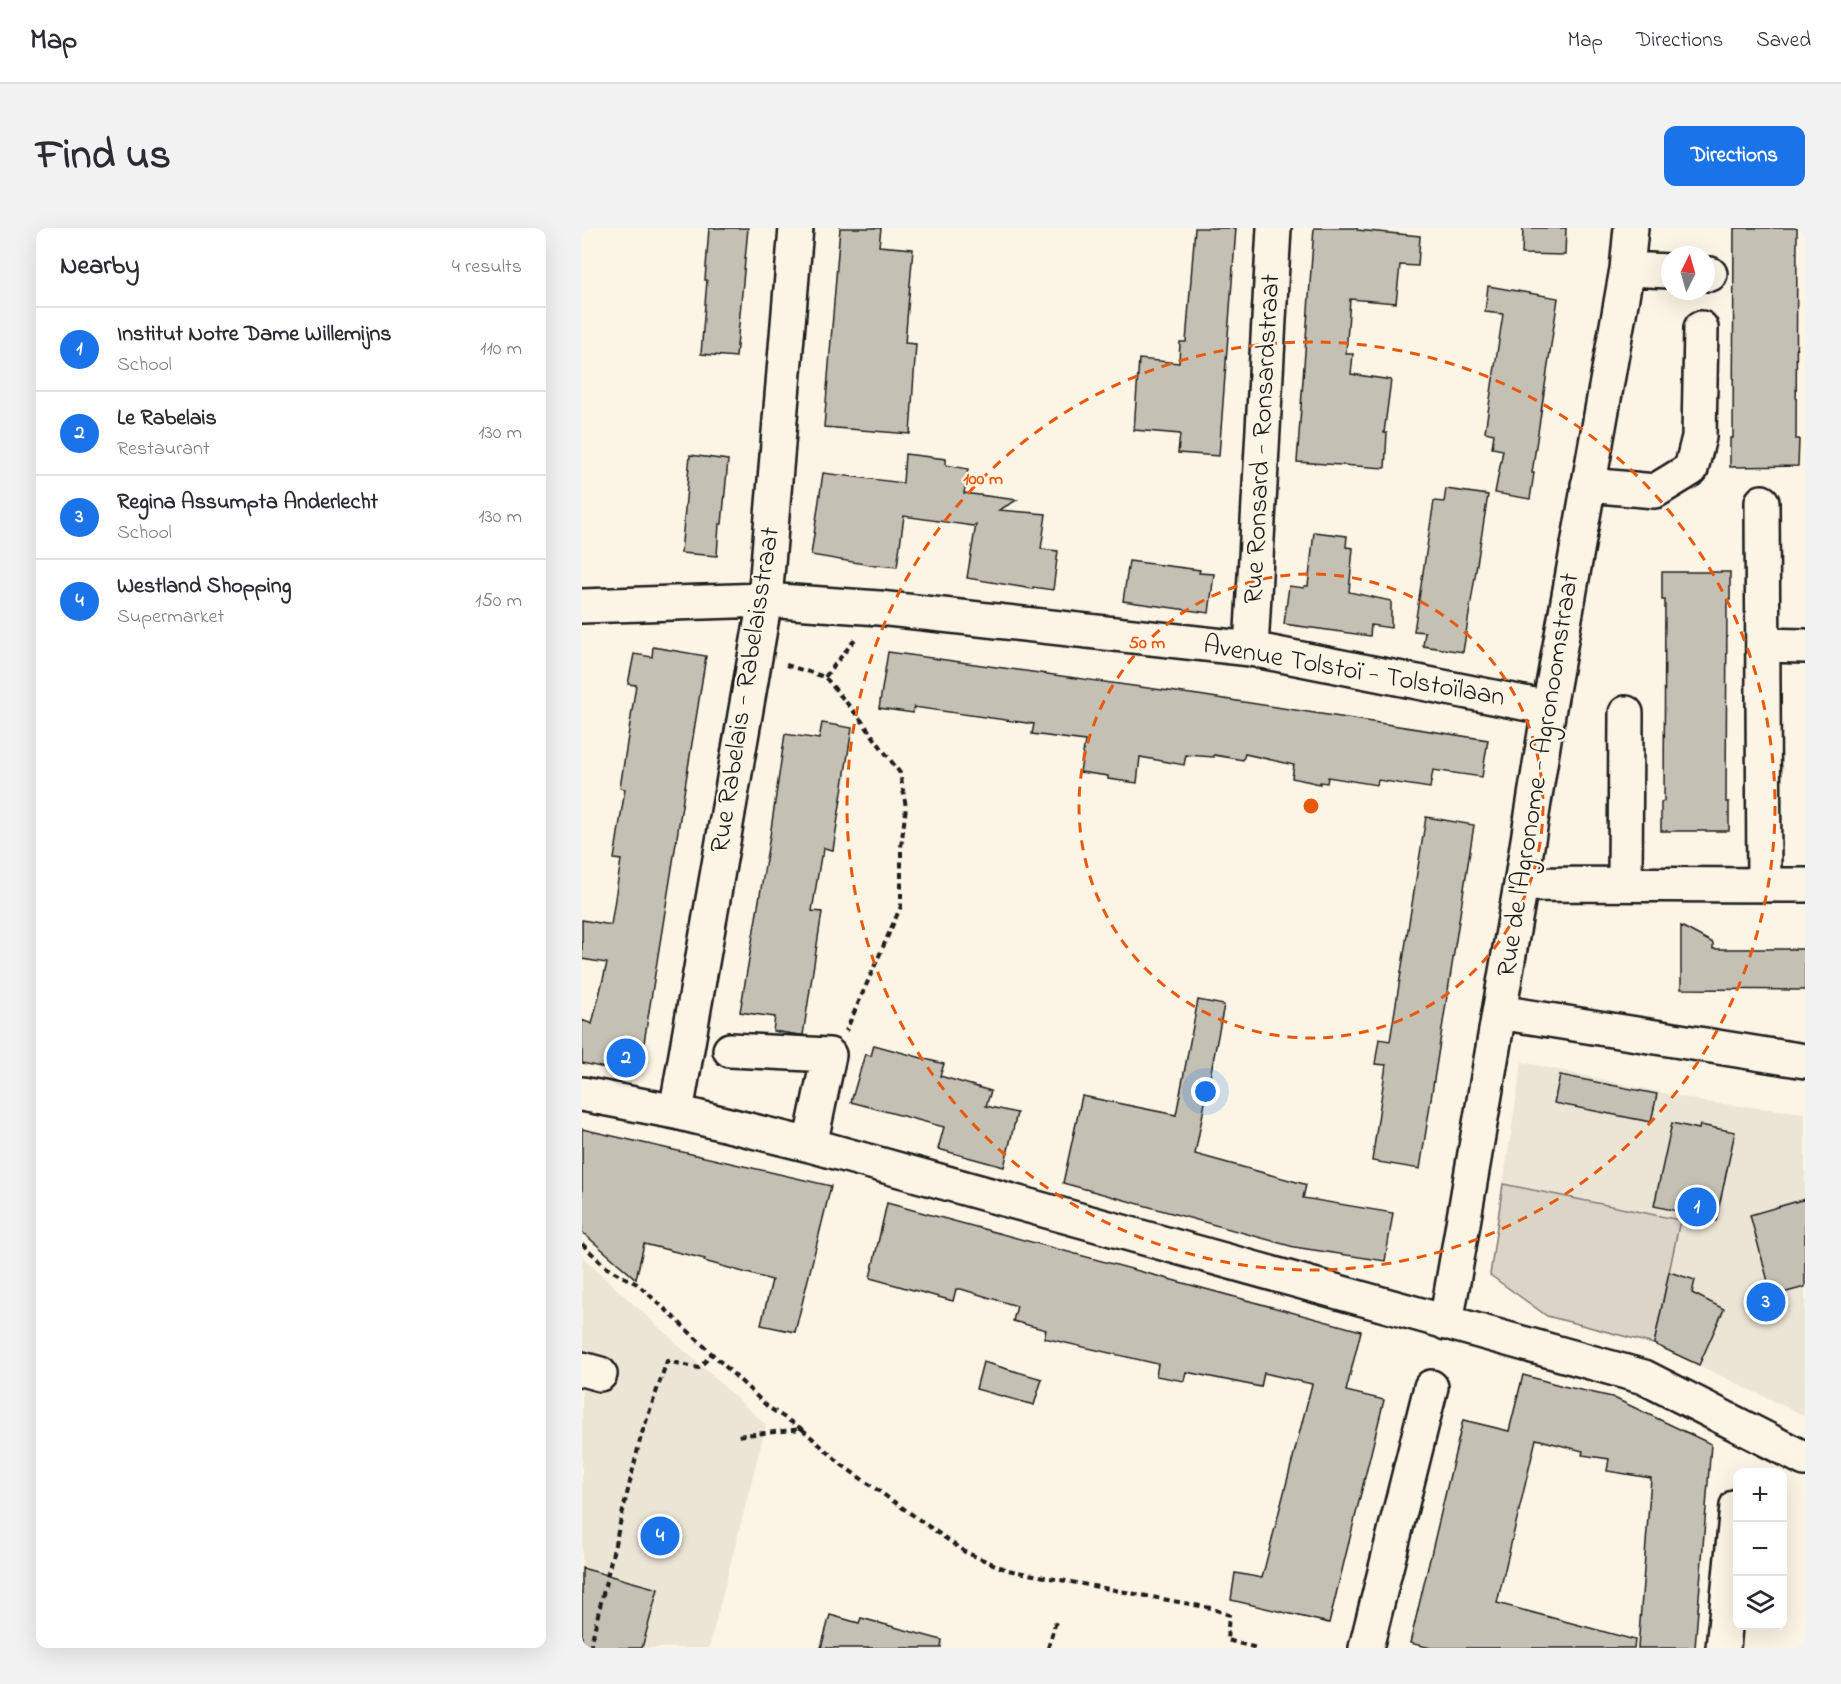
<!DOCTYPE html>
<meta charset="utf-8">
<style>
body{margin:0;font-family:"Indie Flower",sans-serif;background:#f2f2f3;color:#2b2b33}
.controls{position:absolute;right:18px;bottom:18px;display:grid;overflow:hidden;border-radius:12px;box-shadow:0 6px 24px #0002}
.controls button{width:54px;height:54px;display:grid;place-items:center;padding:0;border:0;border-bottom:2px solid #e1e1e2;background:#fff;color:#2b2b33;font:30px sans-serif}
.compass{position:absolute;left:1079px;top:18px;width:54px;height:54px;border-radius:50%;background:#fff;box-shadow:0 6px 24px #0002;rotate:5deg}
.you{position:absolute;left:624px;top:864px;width:21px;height:21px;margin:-15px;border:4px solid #fff;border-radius:50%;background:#1a73e8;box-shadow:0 0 0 9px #1a73e833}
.badge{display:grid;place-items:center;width:39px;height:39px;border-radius:50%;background:#1a73e8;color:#fff;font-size:20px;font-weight:700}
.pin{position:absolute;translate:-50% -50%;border:3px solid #fff;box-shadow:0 2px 6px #0006}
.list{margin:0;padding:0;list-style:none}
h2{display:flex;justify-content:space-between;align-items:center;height:78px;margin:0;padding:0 24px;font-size:26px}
h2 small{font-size:20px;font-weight:400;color:#7c7c81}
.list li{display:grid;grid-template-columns:39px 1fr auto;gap:18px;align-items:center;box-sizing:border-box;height:84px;padding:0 24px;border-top:2px solid #e1e1e2}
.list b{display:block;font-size:22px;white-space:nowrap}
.list p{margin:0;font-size:20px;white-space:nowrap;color:#7c7c81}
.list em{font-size:20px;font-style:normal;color:#7c7c81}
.icon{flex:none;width:33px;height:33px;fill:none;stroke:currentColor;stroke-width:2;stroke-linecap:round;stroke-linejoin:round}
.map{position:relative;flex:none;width:1223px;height:1420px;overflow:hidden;border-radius:12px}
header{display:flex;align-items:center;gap:36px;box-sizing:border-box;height:84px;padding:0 30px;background:#fff;border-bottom:2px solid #e1e1e2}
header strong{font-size:28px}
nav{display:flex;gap:33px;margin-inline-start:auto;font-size:21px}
.intro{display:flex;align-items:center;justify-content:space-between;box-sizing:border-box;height:144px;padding:0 36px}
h1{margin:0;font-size:42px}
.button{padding:15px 27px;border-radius:12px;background:#1a73e8;color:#fff;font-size:21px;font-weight:700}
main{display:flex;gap:36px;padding:0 36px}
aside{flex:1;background:#fff;border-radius:12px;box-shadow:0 6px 24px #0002}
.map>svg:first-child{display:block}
.built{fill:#ebe5d6}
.green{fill:#dbd5c8;stroke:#7c7872;stroke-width:1.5}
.building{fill:#c4c0b3;stroke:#1c1c1c;stroke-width:1.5}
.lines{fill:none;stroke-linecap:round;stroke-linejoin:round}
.minor-casing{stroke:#1c1c1c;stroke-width:38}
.path{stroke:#1c1c1c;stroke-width:4;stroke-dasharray:6 4.5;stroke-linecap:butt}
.minor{stroke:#fcf5e5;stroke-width:33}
.ring{fill:none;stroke:#e8590c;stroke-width:3;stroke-dasharray:10 8}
.labels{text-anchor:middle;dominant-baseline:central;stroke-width:4.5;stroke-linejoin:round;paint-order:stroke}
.street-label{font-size:27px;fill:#1c1c1c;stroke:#fcf5e5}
.centre{fill:#e8590c;stroke:#fcf5e5;stroke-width:3}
.ring-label{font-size:18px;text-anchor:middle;font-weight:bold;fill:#e8590c;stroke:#fcf5e5;stroke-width:4.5;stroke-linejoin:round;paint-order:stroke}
</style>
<header>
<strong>Map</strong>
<nav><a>Map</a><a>Directions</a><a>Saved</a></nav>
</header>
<div class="intro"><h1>Find us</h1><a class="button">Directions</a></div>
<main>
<aside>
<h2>Nearby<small>4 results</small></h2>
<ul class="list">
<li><span class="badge">1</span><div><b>Institut Notre Dame Willemijns</b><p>School</p></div><em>110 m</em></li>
<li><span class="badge">2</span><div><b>Le Rabelais</b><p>Restaurant</p></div><em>130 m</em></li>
<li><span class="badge">3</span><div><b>Regina Assumpta Anderlecht</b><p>School</p></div><em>130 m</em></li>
<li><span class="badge">4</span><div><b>Westland Shopping</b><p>Supermarket</p></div><em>150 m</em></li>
</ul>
</aside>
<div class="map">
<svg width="1223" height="1420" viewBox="0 0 1223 1420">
<rect width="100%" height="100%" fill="#fcf5e5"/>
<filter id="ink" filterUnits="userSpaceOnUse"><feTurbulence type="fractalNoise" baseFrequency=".0167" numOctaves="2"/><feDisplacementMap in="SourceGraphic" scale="12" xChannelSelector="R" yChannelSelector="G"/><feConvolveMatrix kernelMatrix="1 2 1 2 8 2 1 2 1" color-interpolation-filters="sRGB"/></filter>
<g filter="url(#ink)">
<!-- built -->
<path class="built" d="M940,834l183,40 100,11v303l-151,-72 26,-124 -177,-36z
M0,1029l184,168 -57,223h-127z"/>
<!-- green -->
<path class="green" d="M921,956l177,36 -26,124 -107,-28 -57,-41z"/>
<!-- building -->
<path class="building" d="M127,0h39l-12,129 -35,-3 6,-74h-2z
M258,0h41l-2,18 34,3 -8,94 11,1 -6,90 -86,-7z
M613,0h41l-17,228 -41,-3 2,-19 -46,-4 5,-71 40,4 1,-21h6z
M732,0h43v2l63,6 -2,30 -18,-1 -4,38 -46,-4 -4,55h7l-2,20 40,6 -7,53h3l-2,35 -88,-6z
M941,0h43l-1,27 -43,-1z
M1152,0h63l-1,211h3l-1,27 -68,1v-29h3z
M906,58l70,12 -26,175h2l-4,26 -35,-6 8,-43 -11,-2 2,-14 -9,-2 18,-118 -18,-2z
M323,226l41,5v6l22,4 -4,24 53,7 -18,10 47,4 -5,35 17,2 -5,39 -20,-3v2l-66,-11 9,-54 -3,2 -69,-10 -7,51 -20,-2 -1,1 -65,-11 12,-82 80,10z
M108,227l38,5 -6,64h-3l-2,32 -36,-3z
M864,261l42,6 -25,157 -40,-6 2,-14 -11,-1 20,-130 10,1z
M732,304l33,4 -1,11 7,1 -4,44 42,9v27l-20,-3 -1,11 -86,-12 5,-38 15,2v-2h4z
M547,333l71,9 -1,3 15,1 -5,39 -86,-12z
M1080,344h68v28h-3l-1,202h3v29h-68v-29l3,-1 1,-201h-3z
M71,419l53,9 -64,399 -2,7 -8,7 -9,3 -41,-9v-43l10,4 15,-61 -25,-4v-39l29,5 10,-65 -7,-1 11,-70 -5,-1 16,-103 -8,-1 6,-30 18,3z
M306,424l310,43 290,45 -6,37 -49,-7 -3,18 -52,-8 -1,5 -49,-8 -1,6 -7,-1v2l-28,-6 2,-13 -49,-11 -2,6 -29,-5v2l-28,-2 -2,10 -44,-8 -3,26 -29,-4v-3l-28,-4 5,-31 -53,-7 2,-10 -120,-17 -1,6 -34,-5z
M240,495l30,5 -19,122 -9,-2 -1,8h-2l-9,55 10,1 -19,123h-3l-27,-4 2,-14 -35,-5 30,-176 15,-102 34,5z
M844,589l48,8 -54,344 -48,-8 14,-96 -11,-1 4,-25 11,2z
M1099,698l32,17v6h92v41l-124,-1z
M616,772l26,5 -29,149 109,30 2,1 -3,13 90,15 -8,48 -91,-14 -231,-64 19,-87 94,19z
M292,817l70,19 -4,12 51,15 -5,15 31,7 -13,54 -66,-18 6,-22 -93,-25 14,-48 6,2z
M978,847l97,19 -6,28 -97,-19z
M1090,895l27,6 1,-4 35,7 -19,89 -34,-5v-4l-28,-6z
M0,901l249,57 -36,146 -34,-7 11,-45 -68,-19 1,-2 -61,-15 -8,35 -54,-47z
M1223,971v88l-33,9 -22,-81z
M305,975l474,128 -15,60 38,9 -55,223 -98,-23 4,-27 27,5 50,-194 -48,-11 -3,14 -75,-15 -2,9 -28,-5 2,-12 -114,-26 2,-8 -33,-9 4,-15 -56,-17h-5l-3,12 -83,-23z
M1087,1044l26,8 -3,13 32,16 -25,56 -45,-21z
M401,1134l59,17 -8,26 -58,-16z
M941,1147l40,11 49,11 99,47 -16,204h-57l13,-170 -44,-7 2,-12 -27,-4 1,-4 -47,-12 -39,164 138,37 -1,8h-203l-21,-5 53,-223 46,11z
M0,1340l76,21 -16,59h-60z
M248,1387l29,8 2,-5 81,22 -1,8h-120z"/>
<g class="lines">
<!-- minor casing -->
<g class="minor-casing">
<path id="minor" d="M1045,41l43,2
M1124,46h4
M1006,257l67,6 36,-22 8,-32 2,-109
M1180,274l2,383
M0,378l183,-6 114,8 372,41 298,59
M1181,417l42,1
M669,421l23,-421
M939,656l284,1
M1043,656l1,-171
M917,784l306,49
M148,822l99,5 -19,90
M0,866l94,18 134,33 834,232 161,82
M94,884l89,-512 31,-372
M864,1095l75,-439 28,-176 78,-439 4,-41
M0,1141l18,5
M784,1420l65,-261
M1141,1420l14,-142"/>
</g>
<!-- path -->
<path class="path" d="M204,437l39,12 36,43 39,53 6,34 -5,40v59l-55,125
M243,449l31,-39
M0,1016l25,24 30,16 27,24 104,99 34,22 -66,7
M220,1201l40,36 123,87 42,18 204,38 18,7 -2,25 30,8
M8,1420l51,-212 26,-75 32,7 14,-15
M466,1420l9,-30"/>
<!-- minor -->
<use href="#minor" class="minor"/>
</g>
</g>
<!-- distance rings -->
<g class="ring">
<circle cx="729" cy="578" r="232"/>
<circle cx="729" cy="578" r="464"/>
</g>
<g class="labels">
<!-- street labels -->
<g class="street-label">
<text transform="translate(681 211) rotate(-87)">Rue Ronsard - Ronsardstraat</text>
<text transform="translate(772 444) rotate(10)">Avenue Tolstoï - Tolstoïlaan</text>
<text transform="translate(164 462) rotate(-81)">Rue Rabelais - Rabelaisstraat</text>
<text transform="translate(957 547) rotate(-81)">Rue de l'Agronome - Agronoomstraat</text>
</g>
</g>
<circle cx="729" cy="578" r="9" class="centre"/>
<g class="ring-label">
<text x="401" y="256">100 m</text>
<text x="565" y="420">50 m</text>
</g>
</svg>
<div class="controls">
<button>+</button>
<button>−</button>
<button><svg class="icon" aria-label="layers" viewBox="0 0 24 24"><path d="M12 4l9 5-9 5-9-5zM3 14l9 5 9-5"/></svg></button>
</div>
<svg class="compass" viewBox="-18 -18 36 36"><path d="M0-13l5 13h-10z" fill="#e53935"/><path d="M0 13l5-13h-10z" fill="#7c7c81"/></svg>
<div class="you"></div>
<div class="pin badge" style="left:1115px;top:979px">1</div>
<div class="pin badge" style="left:44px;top:830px">2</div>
<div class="pin badge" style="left:1184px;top:1074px">3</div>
<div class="pin badge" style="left:78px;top:1308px">4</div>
</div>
</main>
